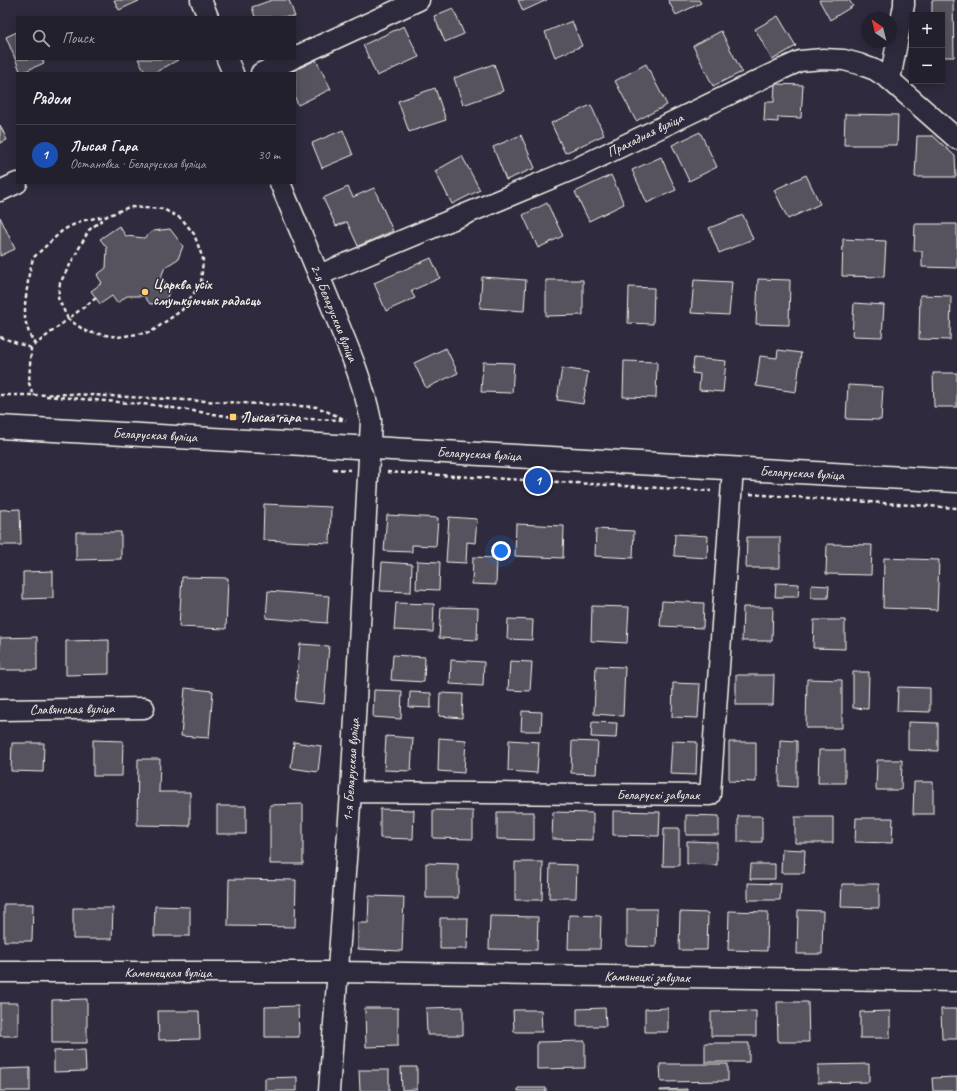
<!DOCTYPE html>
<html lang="ru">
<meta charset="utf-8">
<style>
body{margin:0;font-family:Caveat,sans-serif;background:#2f2d3a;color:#f1f3f6}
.controls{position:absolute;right:12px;top:12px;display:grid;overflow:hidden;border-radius:0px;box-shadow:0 2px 10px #0003}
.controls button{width:36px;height:36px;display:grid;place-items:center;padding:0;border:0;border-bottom:1px solid #403e4a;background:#23202e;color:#f1f3f6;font:20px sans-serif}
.compass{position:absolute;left:861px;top:12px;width:36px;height:36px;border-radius:50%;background:#23202e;box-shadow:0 2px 10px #0003;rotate:325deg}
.you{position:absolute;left:501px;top:551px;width:14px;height:14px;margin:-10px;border:3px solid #fff;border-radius:50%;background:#1a73e8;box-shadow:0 0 0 6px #1a73e833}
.badge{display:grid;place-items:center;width:26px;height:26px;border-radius:50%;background:#ffd166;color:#fff;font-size:13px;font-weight:700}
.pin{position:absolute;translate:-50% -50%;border:2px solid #fff;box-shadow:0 1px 4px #0006}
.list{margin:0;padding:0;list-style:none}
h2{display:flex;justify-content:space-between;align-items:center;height:52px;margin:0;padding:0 16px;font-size:17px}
h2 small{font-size:13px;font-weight:400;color:#a3a3aa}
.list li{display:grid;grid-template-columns:26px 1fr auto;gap:12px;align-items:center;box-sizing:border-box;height:60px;padding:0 16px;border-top:1px solid #403e4a}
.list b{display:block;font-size:15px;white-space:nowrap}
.list p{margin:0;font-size:13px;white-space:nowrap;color:#a3a3aa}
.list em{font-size:13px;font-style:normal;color:#a3a3aa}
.icon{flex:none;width:22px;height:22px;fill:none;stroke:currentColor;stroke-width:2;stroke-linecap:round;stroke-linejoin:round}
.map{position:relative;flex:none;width:957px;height:1091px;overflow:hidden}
.search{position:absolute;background:#23202e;box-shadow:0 2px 10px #0003;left:16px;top:16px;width:280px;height:44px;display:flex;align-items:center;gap:10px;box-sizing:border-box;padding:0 14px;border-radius:0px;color:#a3a3aa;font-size:15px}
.panel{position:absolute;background:#23202e;box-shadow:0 2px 10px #0003;left:16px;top:72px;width:280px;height:112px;border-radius:0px}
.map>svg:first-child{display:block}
.building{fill:#56525f;stroke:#f4f1e8}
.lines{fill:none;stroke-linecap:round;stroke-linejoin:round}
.minor-casing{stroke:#f4f1e8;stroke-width:23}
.major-casing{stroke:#f4f1e8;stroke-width:25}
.path{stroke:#f4f1e8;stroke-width:2.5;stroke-dasharray:4 3;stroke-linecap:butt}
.minor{stroke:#2f2a3d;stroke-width:20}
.major{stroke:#2f2a3d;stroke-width:22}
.poi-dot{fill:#ffd166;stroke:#2f2a3d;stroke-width:1.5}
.labels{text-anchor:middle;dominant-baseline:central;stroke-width:3;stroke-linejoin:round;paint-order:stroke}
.street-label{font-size:14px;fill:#f4f1e8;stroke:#2f2a3d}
.poi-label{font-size:14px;font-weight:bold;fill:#f4f1e8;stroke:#2f2a3d;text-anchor:start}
</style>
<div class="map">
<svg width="957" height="1091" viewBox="0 0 957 1091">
<rect width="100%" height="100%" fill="#2f2a3d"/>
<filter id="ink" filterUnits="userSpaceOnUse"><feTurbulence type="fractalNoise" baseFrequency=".025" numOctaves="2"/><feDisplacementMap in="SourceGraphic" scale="8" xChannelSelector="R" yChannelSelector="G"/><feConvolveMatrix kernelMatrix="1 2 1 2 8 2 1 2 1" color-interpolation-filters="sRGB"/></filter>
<g filter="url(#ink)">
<!-- building -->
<path class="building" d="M114,0h27l-22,10z
M272,0h17l6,17h-40l-3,-10z
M518,0h29l-24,11z
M668,0h31l2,3 -25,12z
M819,0h30l4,6 -23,14z
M932,0h21l1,57h-12v-42h-10z
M453,8l11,26 -19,8 -11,-26z
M778,16l18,30 -24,14 -17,-31z
M572,21l10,25 -27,11 -10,-25z
M404,26l15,31 -42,19 -14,-31z
M721,31l21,41 -29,14 -20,-40z
M17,32v27h25l2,4 -23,10 -15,-36z
M138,59h39l1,1 -24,13h-8z
M316,60l15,29 -33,16 -3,-7v-25h-6z
M494,64l9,27 -40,14 -9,-27z
M646,64l21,41 -31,16 -21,-40z
M775,84l28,1 -2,33 -23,-1v5l-14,-1 1,-19h9z
M435,88l11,32 -37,12 -11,-31z
M591,105l13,30 -39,18 -14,-30z
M845,114l53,1 -1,30h-53z
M0,125l7,15 -7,3z
M343,130l10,25 -31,13 -10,-25z
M700,132l17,35 -28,14 -17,-36z
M521,135l14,33 -29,12 -13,-33z
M917,136h16l22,20 1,21h-41z
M462,156l18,34 -28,14 -17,-33z
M661,157l15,33 -29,13 -15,-33z
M611,175l13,29 -35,17 -14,-29z
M806,175l14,29 -32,15 -14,-29z
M348,187l5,10 21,-9 19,43 -35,15 -11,-24 -11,4 -13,-28z
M547,203l16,33 -25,12 -15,-33z
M743,215l10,24 -34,14 -10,-25z
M0,217l15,32 -15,7z
M915,224h42v44l-35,-1v-16h-8z
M119,226l7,10 18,2 9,-7 17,-2 13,17 -5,13 -13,8 -4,10 9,12 -5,14 -15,1 -6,-8h-17l-10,7 -5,-7 -12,8 -9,-13 11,-8 -5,-8 9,-7 1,-20 -7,-9z
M843,239l43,2 -2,36 -42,-1z
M431,258l9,20 -29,13 4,7 -29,13 -12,-28z
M482,277l44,3 -2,31 -44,-3z
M758,279l32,1 -1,45 -33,-1z
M546,280h37v35l-37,1z
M694,280l38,2 -3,33 -38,-2z
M629,287l25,1 -1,36 -25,-1z
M920,295l31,1 -1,44 -31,-1z
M854,303l30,2 -2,32 -30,-1z
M446,348l12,25 -32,15 -12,-25z
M778,350l23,3 -5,39 -40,-6 4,-30 17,2z
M694,358l32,3 -3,31 -24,-2 1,-16 -8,-1z
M624,361l33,1 -1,36 -33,-1z
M483,362l31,1 -2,30 -31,-1z
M562,368l26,4 -5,32 -26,-4z
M933,373h24v34h-23z
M848,385l35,2 -2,33 -35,-1z
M264,504l67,3 -1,36 -67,-3z
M20,509l1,36h-21v-35z
M387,515l51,3 -2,28 -24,-1v7l-28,-1z
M449,517l28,2 -2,24 -8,-1 -1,21 -20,-1z
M516,524l48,2 -1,32 -48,-2z
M596,529l38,2 -1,27 -38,-2z
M76,532h45v27l-45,1z
M675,534l33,2 -1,22 -33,-2z
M747,537h33v31h-34z
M827,544l45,1 -1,30 -45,-1z
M473,557l24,1 -1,27 -24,-1z
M884,558l55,2 -2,50 -54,-2z
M417,561l23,1 -1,28 -23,-1z
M382,562l30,2 -1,28 -31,-1z
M53,571v27l-30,1v-27z
M182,577l46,1 -2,51 -47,-2z
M776,583l23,1 -1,13h-23z
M811,585l18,1 -1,12h-17z
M268,591l61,5 -2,27 -61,-5z
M662,601l42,2 -1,25 -43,-2z
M396,603l38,1 -1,28 -39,-2z
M592,606l37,1 -2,36 -36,-2z
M441,607l37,1 -1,32 -38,-2z
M743,607h30l-1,34h-30z
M508,619l25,1 -1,20 -25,-1z
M814,620h31v29l-32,-1z
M37,637v33h-37v-32z
M109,640v34l-43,1v-34z
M300,644l29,2 -5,58 -29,-3z
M393,655l32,2 -1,25 -33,-2z
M451,660l33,2 -1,24 -33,-2z
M510,661l22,1 -2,29 -22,-1z
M596,666l29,1 -2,49 -29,-2z
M853,672h16l-1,37 -15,-1z
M736,675h38l-1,30h-37z
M807,679l35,1v48h-36z
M673,683l27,1 -2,34 -26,-1z
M898,687l32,1v24l-33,-1z
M185,688l28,3 -4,47 -28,-2z
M374,690l28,1 -1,28 -28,-2z
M410,692l21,1v15l-22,-1z
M440,693l23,1 -1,24 -23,-2z
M522,711l20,1 -1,19h-20z
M592,722l25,1 -1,15 -25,-1z
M908,722l30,1v28l-30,-1z
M386,736l27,2 -2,33 -27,-1z
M439,738l27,2 -2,33 -26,-2z
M93,740l30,1 -1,35h-29z
M509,740l30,2 -2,31 -29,-2z
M780,740l17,1v46l-18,-1z
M572,741l26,1 -2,32 -25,-1z
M672,741l25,1 -1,33 -26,-1z
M294,742l27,4 -3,26 -27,-4z
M729,742h27v40l-27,-1z
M12,743h32l-1,29 -32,-1z
M819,750h26v33h-27z
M138,759h22l-1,33h31v34l-53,-1z
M877,760h25l-1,30h-25z
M914,782h19v32h-20z
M303,804v60h-33v-59z
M217,806h29v28h-29z
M380,809l34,1 -1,29 -33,-1z
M433,810l40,1v28l-40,-1z
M613,811l47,1 -1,24 -46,-1z
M497,812h37v28l-37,-1z
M553,812l40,1v27l-41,-1z
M686,815l33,1v19h-33z
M738,816h24v26h-24z
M795,817h38v26h-38z
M856,818h37l-1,25 -37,-1z
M664,828h15v38h-16z
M687,841l30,1v23l-30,-1z
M782,849l23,1 -1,23h-23z
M515,862h28l-1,38h-27z
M426,863l32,1v34h-32z
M550,864l27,1 -1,33h-27z
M751,864h24v15h-25z
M229,879l67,1 -1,47 -67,-1z
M748,883l33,1 -1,16h-32z
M842,884h37v24l-38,-1z
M369,896l35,1 -2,54 -44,-2v-26h10z
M4,904h29l-1,37h-28z
M155,906l35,1v29h-36z
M73,908h40l-1,31h-39z
M627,909h30l-1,38 -29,-1z
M798,910l25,1 -1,43h-25z
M729,911l39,1 -1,39 -39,-1z
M680,912l28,1 -1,37h-28z
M569,915l32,1 -1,33h-32z
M490,916l48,1 -1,33 -48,-1z
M440,918h28l-1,31h-27z
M87,999v44h-35v-43z
M777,1002h31l1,40h-31z
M0,1003h18v33h-18z
M298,1006l1,31h-34v-30z
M463,1007v28h-36l-1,-27z
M365,1008h33v38l-32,1z
M605,1008l1,18h-29v-17z
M668,1008v24h-23v-23z
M941,1009h16v30h-15z
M513,1010h28l1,22h-28z
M158,1011h41l1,28 -41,1z
M756,1011v25h-45v-24z
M890,1011v27h-30v-26z
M585,1041v27l-48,1v-27z
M705,1043h44v19h-44z
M85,1050l1,21 -32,1v-21z
M660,1064h68v17l-67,1z
M869,1064v18l-51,1v-18z
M401,1067h16v22l-15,1z
M30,1068v23h-30v-22z
M359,1070h30v21h-29z
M297,1077v14h-32v-13z
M957,1077v14h-24l-1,-13z
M518,1088h28v3h-28z
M687,1089v2h-27v-1z"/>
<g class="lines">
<!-- minor casing -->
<g class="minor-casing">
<path id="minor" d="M201,0l7,17
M295,57l124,-57
M227,59l6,14
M261,73l31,-14
M890,80l14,-75v-5
M280,183c19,46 39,91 57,137 14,34 27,65 34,101l-20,371 -22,299
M0,191l17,-8
M319,275l262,-109 199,-96 20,-9 23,-2 21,1 15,4 16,6 15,10 67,59
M0,710l144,-2
M351,792l359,3 23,-327
M0,972h336l621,9"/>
</g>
<!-- major casing -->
<g class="major-casing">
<path id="major" d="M0,427l957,54"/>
</g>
<!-- path -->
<path class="path" d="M96,298l-28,21 -10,-21 2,-15 29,-53 18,-14 22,-9 34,2 19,10 12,15 9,25 -2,24 -19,27 -31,22 -33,5 -31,-5 -19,-13 -37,29 -2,35 4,12 39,-1 245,13 29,13
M0,337l31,11
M35,345l-6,-12 -4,-13v-16l4,-30 4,-16 30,-28 18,-9 24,-5
M0,395h33
M46,396l108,9 79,12 111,3
M333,469l17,1
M387,472l324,19
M750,494l207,14"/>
<!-- minor -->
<use href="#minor" class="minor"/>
<!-- major -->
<use href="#major" class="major"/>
</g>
</g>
<!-- markers -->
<g class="poi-dot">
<circle cx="145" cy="292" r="4"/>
<rect x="229" y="413" width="8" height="8" rx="2"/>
</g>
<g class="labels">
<!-- street labels -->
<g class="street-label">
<text transform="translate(645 135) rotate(-26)">Прахадная вуліца</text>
<text transform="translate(334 313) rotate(68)">2-я Беларуская вуліца</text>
<text transform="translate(155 435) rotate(3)">Беларуская вуліца</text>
<text transform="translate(479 454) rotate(3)">Беларуская вуліца</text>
<text transform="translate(802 473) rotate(3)">Беларуская вуліца</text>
<text transform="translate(72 709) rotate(-1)">Славянская вуліца</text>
<text transform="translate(351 770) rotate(-86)">1-я Беларуская вуліца</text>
<text x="658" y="794">Беларускі завулак</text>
<text x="168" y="972">Каменецкая вуліца</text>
<text transform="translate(647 977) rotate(1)">Камянецкі завулак</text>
</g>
<!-- poi labels -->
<g class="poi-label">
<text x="153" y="284">Царква усіх<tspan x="153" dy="16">смуткуючых радасць</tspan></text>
<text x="241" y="417">Лысая гара</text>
</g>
</g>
</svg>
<div class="controls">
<button>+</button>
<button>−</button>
</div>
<svg class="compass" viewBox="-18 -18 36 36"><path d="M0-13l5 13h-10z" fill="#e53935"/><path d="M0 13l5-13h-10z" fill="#a3a3aa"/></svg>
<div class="you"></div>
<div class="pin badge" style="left:538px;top:481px;background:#1a4fb4">1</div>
<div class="search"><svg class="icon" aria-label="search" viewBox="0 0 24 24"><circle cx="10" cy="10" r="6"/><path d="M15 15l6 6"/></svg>Поиск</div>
<section class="panel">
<h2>Рядом<small></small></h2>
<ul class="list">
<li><span class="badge" style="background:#1a4fb4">1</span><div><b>Лысая Гара</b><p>Остановка · Беларуская вуліца</p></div><em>30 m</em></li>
</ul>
</section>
</div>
